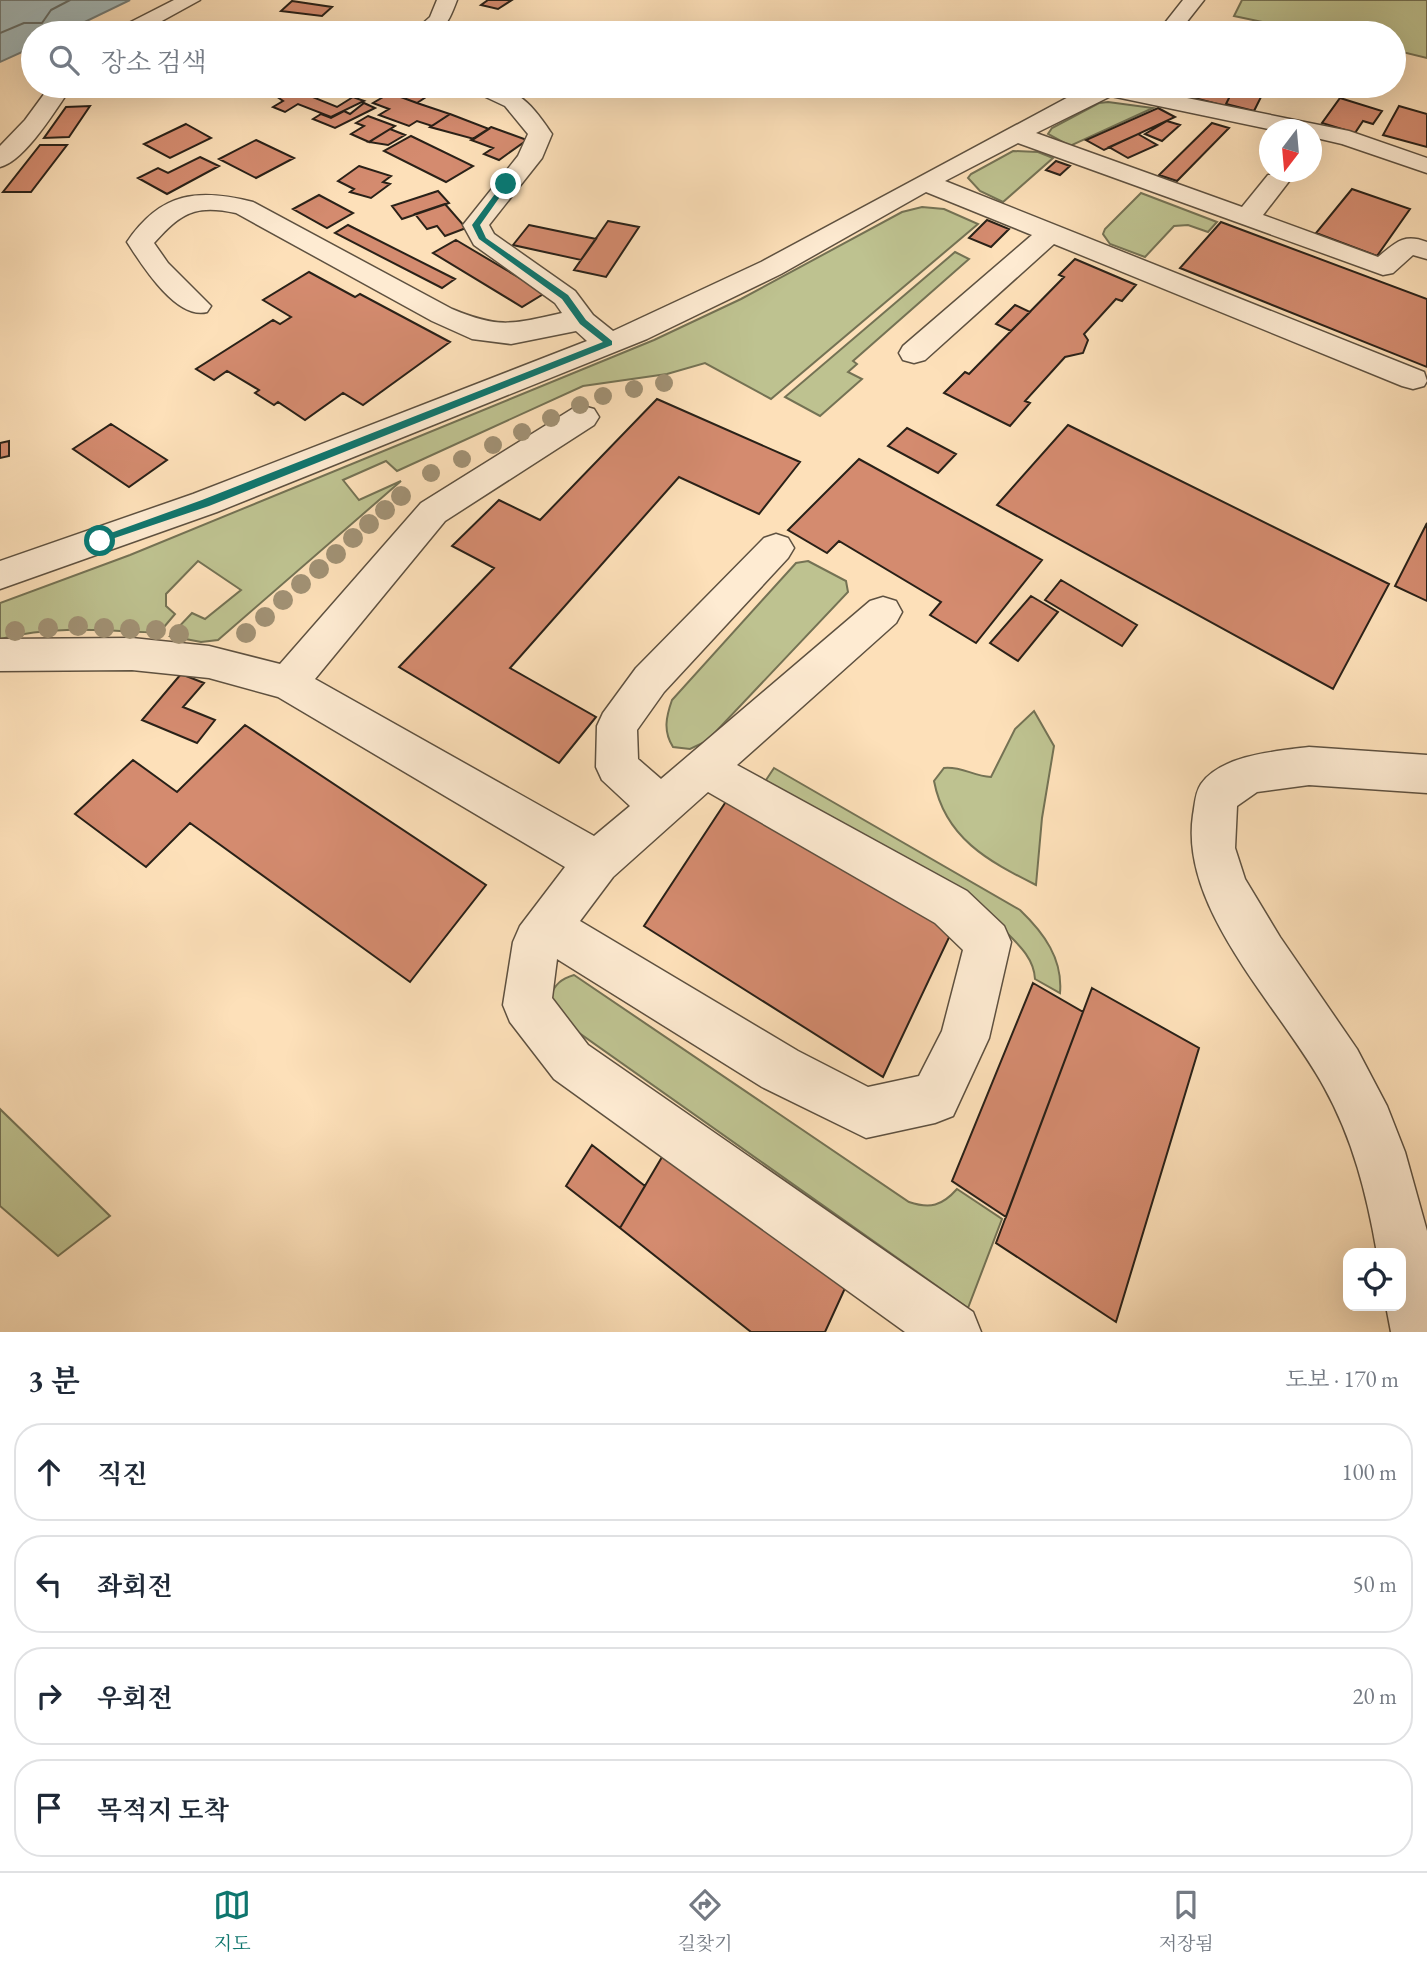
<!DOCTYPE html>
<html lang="ko">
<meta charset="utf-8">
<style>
body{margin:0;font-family:"EB Garamond","Noto Serif KR",serif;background:#f6f6f7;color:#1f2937}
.controls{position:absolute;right:21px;bottom:21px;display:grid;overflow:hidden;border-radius:14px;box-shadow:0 7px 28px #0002}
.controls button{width:63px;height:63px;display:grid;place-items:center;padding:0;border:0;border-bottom:2px solid #e0e1e3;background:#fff;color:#1f2937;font:35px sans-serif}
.compass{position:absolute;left:1259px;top:119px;width:63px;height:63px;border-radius:50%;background:#fff;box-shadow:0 7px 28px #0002;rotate:196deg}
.stop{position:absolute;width:21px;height:21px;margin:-16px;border:5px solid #0f766e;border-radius:50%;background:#fff}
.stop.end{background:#0f766e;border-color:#fff;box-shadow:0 2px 7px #0008}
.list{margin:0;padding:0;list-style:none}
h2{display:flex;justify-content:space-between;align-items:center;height:91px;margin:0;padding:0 28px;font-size:30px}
h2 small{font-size:23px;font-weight:400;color:#747a83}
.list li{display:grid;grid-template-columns:46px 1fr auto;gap:21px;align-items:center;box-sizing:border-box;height:98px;margin:0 14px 14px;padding:0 14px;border:2px solid #e0e1e3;border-radius:28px}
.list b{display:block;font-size:26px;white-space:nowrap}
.list em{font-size:23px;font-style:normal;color:#747a83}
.icon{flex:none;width:38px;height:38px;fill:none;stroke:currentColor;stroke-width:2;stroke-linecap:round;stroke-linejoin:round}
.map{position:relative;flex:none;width:1427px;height:1332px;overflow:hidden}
.search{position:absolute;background:#fff;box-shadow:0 7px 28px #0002;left:21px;right:21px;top:21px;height:77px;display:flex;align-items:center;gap:18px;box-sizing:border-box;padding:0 24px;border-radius:38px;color:#747a83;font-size:26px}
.sheet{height:539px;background:#fff}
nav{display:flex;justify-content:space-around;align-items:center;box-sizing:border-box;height:98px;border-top:2px solid #e0e1e3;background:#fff;font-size:19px;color:#747a83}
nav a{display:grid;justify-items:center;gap:4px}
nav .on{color:#0f766e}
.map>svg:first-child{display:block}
.green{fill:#bec290;stroke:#747254;stroke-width:2}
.water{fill:#a4baba;stroke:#737d79;stroke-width:2}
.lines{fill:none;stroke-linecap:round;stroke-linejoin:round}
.shore{stroke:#666e69;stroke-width:2}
.building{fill:#d48b6f;stroke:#292118;stroke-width:2}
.minor-casing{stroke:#5e5140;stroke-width:3}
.minor{fill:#feebd2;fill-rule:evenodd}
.tree{fill:#a19174}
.route{fill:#0f766e}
</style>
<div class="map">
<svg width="1427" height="1332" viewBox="0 0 1427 1332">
<rect width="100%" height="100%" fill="#fde0b9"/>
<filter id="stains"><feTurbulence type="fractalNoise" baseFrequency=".00286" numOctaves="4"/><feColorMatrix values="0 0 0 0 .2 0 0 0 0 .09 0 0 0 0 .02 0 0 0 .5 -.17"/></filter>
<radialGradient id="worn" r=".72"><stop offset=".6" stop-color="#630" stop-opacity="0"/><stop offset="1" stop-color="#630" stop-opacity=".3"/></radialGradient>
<!-- green -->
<path class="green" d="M1242,0h185v58l-33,-8v-17h-80l-80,-17z
M1108,102l45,6 -83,38 -22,-12 4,-6 47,-25z
M1013,151l25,1 15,6 -50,44 -23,-11 -12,-13 3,-4z
M1141,193l76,29 -9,10 -20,-7 -14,1 -29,31 -35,-13 -7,-10 2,-5z
M922,207l22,2 34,15 -207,175 -66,-36 -38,11 -84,12 -186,85 -11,-10 -43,19 16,20 42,-19 -183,159 -17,2 -31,-6 22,-23 13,6 36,-29 -43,-29 -32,33v12l9,8 -16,19c-53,-3 -107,-8 -159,6v-36l130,-48 524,-215 87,-41 161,-87z
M955,252l14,7 -116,102 4,3 -9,8 14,7 -42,37 -35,-19z
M808,561l38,20 2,11 -141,149 -17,8 -17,-2c-10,-16 -7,-30 -1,-47l124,-137z
M1034,711l20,35 -12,72 -6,67c-48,-24 -91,-47 -102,-104l10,-13c17,-2 29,8 47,9l24,-48z
M774,768l246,142c24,23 43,49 40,83l-25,-14c-1,-21 -17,-35 -31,-49l-246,-138z
M574,975l335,227c21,7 33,4 48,-13l45,30 -34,89 -410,-290 -8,-21c5,-13 11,-18 24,-22z
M0,1109l110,107 -52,40 -58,-50z"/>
<!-- water -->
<path class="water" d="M0,0h130l-68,33h-29v14l-33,15z"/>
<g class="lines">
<!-- shore -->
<path class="shore" d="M0,33l24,-10h18l9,-13 19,-10"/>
</g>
<!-- building -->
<path class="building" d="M488,0h24l-14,9 -17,-4z
M292,1l40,6 -10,9 -41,-5z
M330,23l27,5 -7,5h-32z
M289,86h23l10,4 -12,6 27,11 16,-10 11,4 -33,16 -33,-13 -13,8 -12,-5 10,-6 -10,-7z
M370,86h40l22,7 -15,10z
M1189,86h46l-10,20 -42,-11z
M1233,90l28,7 -7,14 -28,-7z
M390,93l27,10 33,11 -18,12 -15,-5 -8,5 -30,-11 10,-6 -16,-6z
M1340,98l42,13 -9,13 -10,-3 -8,12 -33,-10z
M364,103l11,5 -40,20 -22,-9 8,-5 10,4 13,-7 6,3z
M90,106l-21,31 -25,1 22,-31z
M1399,106l28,8v33l-44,-12z
M1158,108l17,9 -71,33 -18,-10z
M450,114l39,15 -15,10 -44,-12z
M368,116l27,10 -26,16 -18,-8 13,-8 -8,-3z
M1167,121l13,4 -18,16 -17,-7z
M1212,123l17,5 -52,53 -18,-6z
M186,124l25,14 -41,20 -26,-14z
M491,127l36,13 -28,20 -15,-6 9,-6 -22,-8z
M390,129l15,6 -17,10 -19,-3z
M1138,134l19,11 -29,13 -19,-11z
M411,136l62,30 -27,16 -62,-31z
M256,140l38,18 -38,20 -37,-19z
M40,145h27l-36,47h-28z
M200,157l19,9 -52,28 -29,-16 20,-10 10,5z
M1056,161l14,5 -10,9 -14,-5z
M359,166l32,10 -8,6 7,2 -19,14 -21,-6 4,-3 -16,-8z
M1352,189l58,20 -33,47 -61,-23z
M438,191l11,12 -47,16 -10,-13z
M319,195l34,18 -26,15 -34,-19z
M445,204l21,24 -21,8 -8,-10 -10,3 -12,-15z
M987,220l22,9 -18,18 -22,-9z
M608,221l31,6 -33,50 -32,-7z
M1221,222l206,77v68l-247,-99z
M348,225l107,54 -13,9 -107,-55z
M529,225l67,14 -15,21 -68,-15z
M456,240l89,53 -23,14 -89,-54z
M1075,259l61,26 -14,16 -6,-2 -32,35 4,6 -5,13 -18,4 -40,44 5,2 -20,23 -66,-33 21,-21 4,2 95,-97 -5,-2z
M309,272l46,25 5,-3 90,48 -87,63 -20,-12 -38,27 -27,-18 -4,3 -19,-12 4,-3 -32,-19 -13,9 -18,-11 77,-49 7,4 11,-7 -28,-17z
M1015,305l15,7 -19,19 -15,-7z
M657,399l143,63 -41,52 -80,-37 -169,191 86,49 -37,46 -160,-96 95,-99 -42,-22 47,-46 41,20z
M111,424l56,36 -38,27 -56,-38z
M1068,425l321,159 -56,105 -336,-184z
M907,428l49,26 -18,19 -50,-27z
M9,441v15l-9,2v-15z
M859,459l183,101 -66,83 -46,-28 11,-13 -102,-61 -12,12 -39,-23z
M1427,523v78l-32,-15z
M1061,580l76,45 -15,21 -77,-46z
M1031,596l27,16 -40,49 -28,-18z
M181,674l23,9 -21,24 32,13 -18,23 -55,-23z
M245,725l241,160 -76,97 -220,-159 -44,44 -71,-53 58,-54 44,32z
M727,800l226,129 -70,148 -239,-151z
M1033,983l50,29 -77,205 -54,-36z
M1092,988l107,60 -83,274 -120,-79z
M592,1145l53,41 -25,42 -54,-42z
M665,1152l181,134 -21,46h-74l-131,-104z"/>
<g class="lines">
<!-- minor casing -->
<g class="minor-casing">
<path id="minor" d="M174,0h26l-60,33h-27l4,-4z
M437,0h20c-11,29 -14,33 -45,33l18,-16z
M1183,0h21l-26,33h-21z
M50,86h22c-15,22 -47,75 -72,81v-21l25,-26z
M470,86c45,0 57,11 82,48l-10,24 -53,67 5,9 81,57 18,24 20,16 148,-69 313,-168 22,-8h32l221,45 78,27v15l-85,-29 -30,-7v-7h-39l-162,-34 -75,37 206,74 26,-32h18l4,5 -27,35 115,42c18,-15 26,-24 49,-15v17l-14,-4 -20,18 -10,2 -365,-132 -73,38 479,191 3,9 -3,5 -11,3 -11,-3 -348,-142 -129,116 -11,3 -11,-3 -4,-7 4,-7 129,-111 -106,-43 -145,82 -134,65 -430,173 -217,77v-28l193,-67 394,-153 -11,-10 -65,13 -39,-5 -40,-18 -196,-108c-41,-9 -55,0 -82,30l14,20 43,43 -4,6c-31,8 -65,-47 -80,-70 34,-50 71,-54 126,-40l199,107c48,20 60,15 110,4l-7,-10 -81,-58 -11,-20 55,-69 10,-22 -23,-28 -32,-15z
M583,406l11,3 5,8 -5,8 -149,96 -130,158 279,157 36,-30 -28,-26 -6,-13 1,-41 6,-13 33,-45 128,-130 12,-4 12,4 6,10 -6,10 -124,134 -27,38 1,29 23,20 209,-178 13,-4 13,4 6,11 -6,11 -159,142 230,126 37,35 7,16 -22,96 -36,78 -18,7 -69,15 -104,-51 -205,-128 -5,39 36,47 385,267 8,20h-76l-351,-253 -44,-57 -7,-17 10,-63 7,-16 45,-59 -287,-170 -69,-19 -77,-8 -132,1v-32l132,-1 77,8 71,18 141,-161 151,-94zM708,792l227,131 28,27 -21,81 -23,45 -51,11 -70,-36 -218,-130 33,-44z
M1309,747l118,8v38l-118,-8 -52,7 -20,14 -2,42 10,31 35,58 77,112 30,57 18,46 22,79v101h-36l-5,-26h15v-53h-24c-10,-58 -24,-114 -53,-166 -43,-79 -145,-177 -131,-272 2,-11 2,-22 8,-31 20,-29 76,-33 108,-37z"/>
</g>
<!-- minor -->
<use href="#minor" class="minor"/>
</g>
<!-- trees -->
<g class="tree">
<circle cx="664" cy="383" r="9"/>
<circle cx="634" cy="389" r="9"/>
<circle cx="603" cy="396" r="9"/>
<circle cx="580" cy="405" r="9"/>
<circle cx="551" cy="418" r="9"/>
<circle cx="522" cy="432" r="9"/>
<circle cx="493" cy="445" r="9"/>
<circle cx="462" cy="459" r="9"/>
<circle cx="431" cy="473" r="9"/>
<circle cx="401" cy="496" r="10"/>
<circle cx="385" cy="510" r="10"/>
<circle cx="369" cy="524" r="10"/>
<circle cx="353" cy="538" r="10"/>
<circle cx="336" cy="554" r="10"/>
<circle cx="319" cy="569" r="10"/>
<circle cx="301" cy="584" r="10"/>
<circle cx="283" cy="600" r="10"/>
<circle cx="265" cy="617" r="10"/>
<circle cx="78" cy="626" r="10"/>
<circle cx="48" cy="628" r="10"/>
<circle cx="104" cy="628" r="10"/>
<circle cx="130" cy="629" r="10"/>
<circle cx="156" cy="630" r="10"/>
<circle cx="15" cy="631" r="10"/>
<circle cx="246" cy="633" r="10"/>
<circle cx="179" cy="634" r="10"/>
</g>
<!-- route -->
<path class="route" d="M503,183l6,1 -29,41 6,13 82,57 18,25 26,21v4l-403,161 -112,38v-6l105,-38 401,-158 -23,-18 -18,-25 -83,-60 -7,-14z"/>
<rect width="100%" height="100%" filter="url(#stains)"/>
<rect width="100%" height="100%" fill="url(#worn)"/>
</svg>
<div class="controls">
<button><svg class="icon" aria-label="locate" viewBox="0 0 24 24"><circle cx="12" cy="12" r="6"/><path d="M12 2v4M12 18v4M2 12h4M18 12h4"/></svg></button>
</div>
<svg class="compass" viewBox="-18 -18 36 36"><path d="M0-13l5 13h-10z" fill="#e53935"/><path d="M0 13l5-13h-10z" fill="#747a83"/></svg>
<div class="stop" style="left:100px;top:541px"></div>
<div class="stop end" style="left:506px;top:184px"></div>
<div class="search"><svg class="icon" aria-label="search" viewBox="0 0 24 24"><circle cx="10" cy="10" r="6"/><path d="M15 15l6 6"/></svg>장소 검색</div>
</div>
<section class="sheet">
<h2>3 분<small>도보 · 170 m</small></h2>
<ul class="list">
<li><svg class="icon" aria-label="ahead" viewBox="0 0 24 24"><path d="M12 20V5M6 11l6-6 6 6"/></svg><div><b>직진</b></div><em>100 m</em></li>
<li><svg class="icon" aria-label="left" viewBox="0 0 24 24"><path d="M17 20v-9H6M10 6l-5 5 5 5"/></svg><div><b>좌회전</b></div><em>50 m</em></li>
<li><svg class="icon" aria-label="right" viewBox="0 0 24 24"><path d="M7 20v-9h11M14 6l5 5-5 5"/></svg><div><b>우회전</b></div><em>20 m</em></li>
<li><svg class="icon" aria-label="arrive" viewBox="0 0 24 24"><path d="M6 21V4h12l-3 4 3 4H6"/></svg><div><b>목적지 도착</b></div></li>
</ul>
</section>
<nav>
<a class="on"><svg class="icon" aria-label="map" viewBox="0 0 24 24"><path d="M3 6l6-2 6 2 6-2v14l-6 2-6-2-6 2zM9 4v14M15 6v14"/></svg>지도</a>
<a><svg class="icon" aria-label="directions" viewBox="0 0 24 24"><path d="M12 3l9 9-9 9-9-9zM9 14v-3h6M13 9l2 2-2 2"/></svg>길찾기</a>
<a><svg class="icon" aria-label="saved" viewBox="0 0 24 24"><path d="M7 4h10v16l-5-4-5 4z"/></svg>저장됨</a>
</nav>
